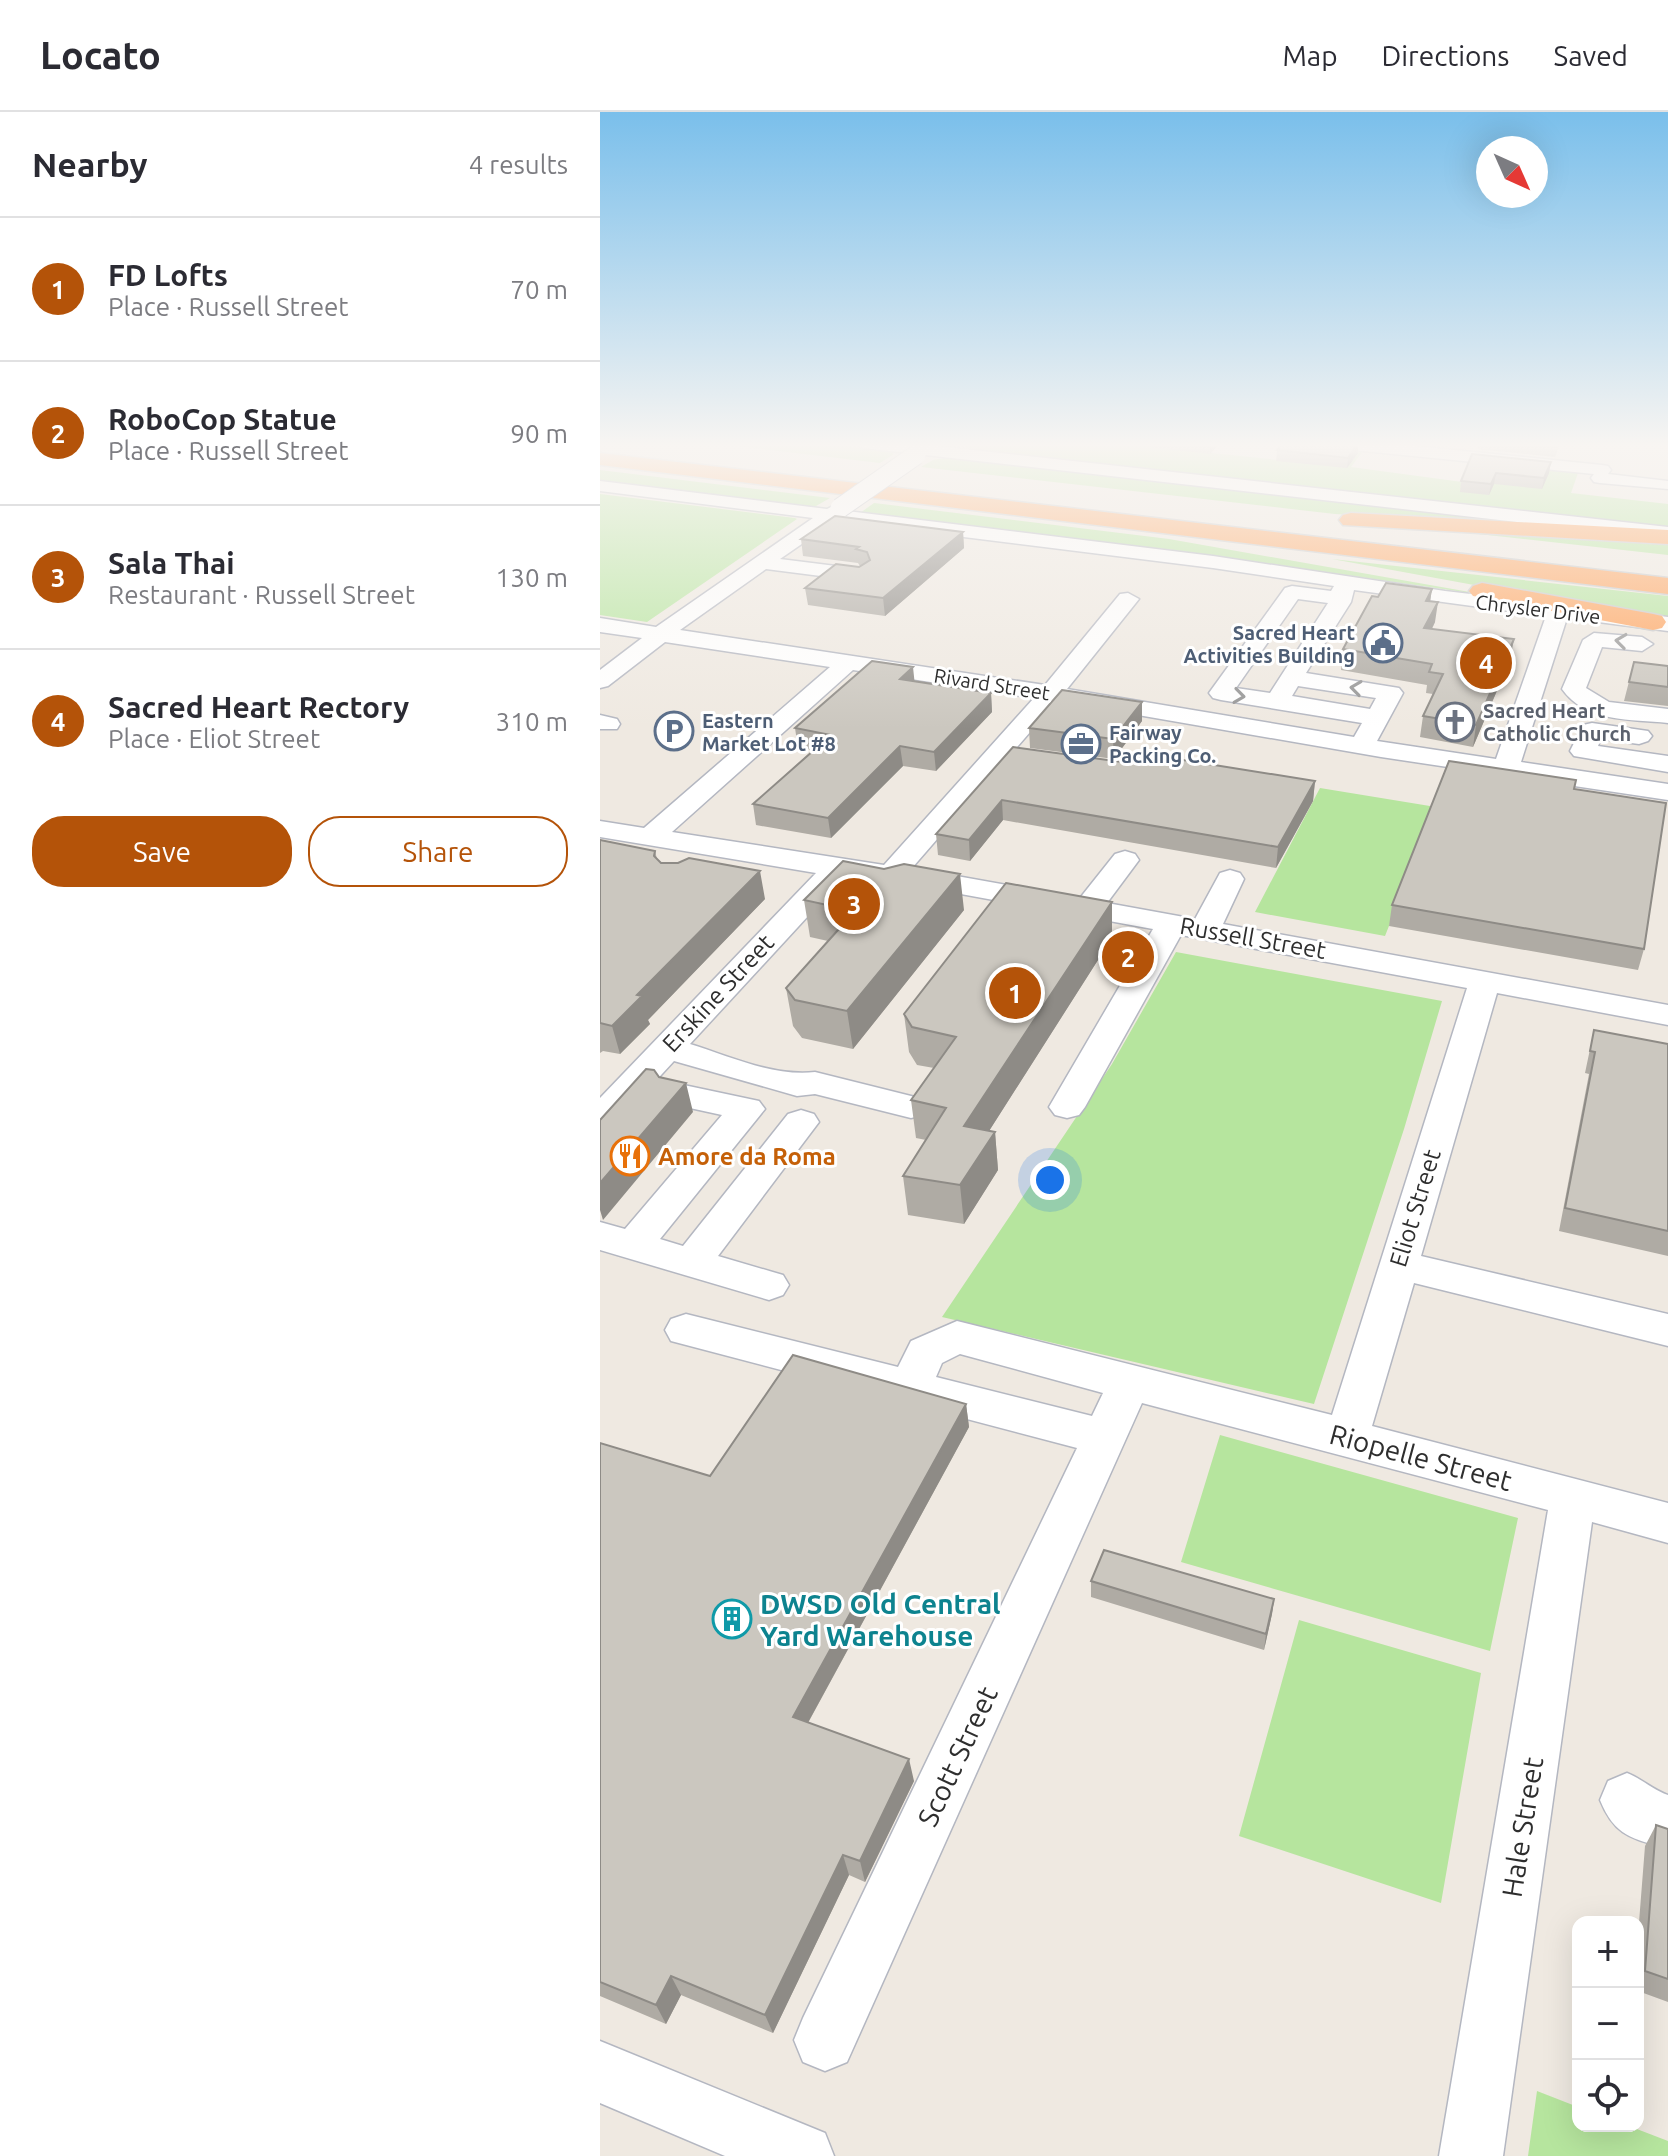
<!DOCTYPE html>
<meta charset="utf-8">
<style>
body{margin:0;font-family:Ubuntu,sans-serif;background:#f2f2f3;color:#2b2b33}
.controls{position:absolute;right:24px;bottom:24px;display:grid;overflow:hidden;border-radius:16px;box-shadow:0 8px 32px #0002}
.controls button{width:72px;height:72px;display:grid;place-items:center;padding:0;border:0;border-bottom:2px solid #e1e1e2;background:#fff;color:#2b2b33;font:40px sans-serif}
.compass{position:absolute;left:876px;top:24px;width:72px;height:72px;border-radius:50%;background:#fff;box-shadow:0 8px 32px #0002;rotate:135deg}
.you{position:absolute;left:450px;top:1068px;width:28px;height:28px;margin:-20px;border:6px solid #fff;border-radius:50%;background:#1a73e8;box-shadow:0 0 0 12px #1a73e833}
.badge{display:grid;place-items:center;width:52px;height:52px;border-radius:50%;background:#b45309;color:#fff;font-size:26px;font-weight:700}
.pin{position:absolute;translate:-50% -50%;border:4px solid #fff;box-shadow:0 2px 8px #0006}
.list{margin:0;padding:0;list-style:none}
h2{display:flex;justify-content:space-between;align-items:center;height:104px;margin:0;padding:0 32px;font-size:34px}
h2 small{font-size:26px;font-weight:400;color:#7c7c81}
.list li{display:grid;grid-template-columns:52px 1fr auto;gap:24px;align-items:center;box-sizing:border-box;height:144px;padding:0 32px;border-top:2px solid #e1e1e2}
.list b{display:block;font-size:30px;white-space:nowrap}
.list p{margin:0;font-size:26px;white-space:nowrap;color:#7c7c81}
.list em{font-size:26px;font-style:normal;color:#7c7c81}
.actions{display:flex;gap:16px;padding:24px 32px}
.actions a{flex:1;padding:18px 0;border:2px solid #b45309;border-radius:32px;text-align:center;font-size:28px;color:#b45309}
.actions .main{background:#b45309;color:#fff}
.icon{flex:none;width:44px;height:44px;fill:none;stroke:currentColor;stroke-width:2;stroke-linecap:round;stroke-linejoin:round}
.map{position:relative;flex:none;width:1068px;height:2044px;overflow:hidden}
header{display:flex;align-items:center;gap:48px;box-sizing:border-box;height:112px;padding:0 40px;background:#fff;border-bottom:2px solid #e1e1e2}
header strong{font-size:38px}
nav{display:flex;gap:44px;margin-inline-start:auto;font-size:28px}
main{display:flex}
aside{flex:1;background:#fff}
.map>svg:first-child{display:block}
.green{fill:#b6e59e}
.lines{fill:none;stroke-linecap:round;stroke-linejoin:round}
.minor-casing{stroke:#b4b7c1;stroke-width:3}
.highway-casing{stroke:#c9c9c9;stroke-width:3}
.minor{fill:#fff;fill-rule:evenodd}
.highway{fill:#ffa35c;fill-rule:evenodd}
.minor-bridge-casing{stroke:#b4b7c1;stroke-width:21;stroke-linecap:butt}
.minor-bridge{stroke:#fff;stroke-width:19}
.wall{fill:#afaba4}
.shaded-wall{fill:#8e8b86}
.building{fill:#cbc7bf;stroke:#8e8b86;stroke-width:2}
.oneway{stroke:#969696}
.labels{text-anchor:middle;dominant-baseline:central;stroke-width:6;stroke-linejoin:round;paint-order:stroke}
.far-street-label{font-size:20px;fill:#2e2e2e;stroke:#fff}
.far-service-label{font-size:20px;font-weight:bold;fill:#4e5e75;stroke:#fff;text-anchor:start}
.far-worship-label{font-size:20px;font-weight:bold;fill:#5b616d;stroke:#fff;text-anchor:start}
.street-label{font-size:24px;fill:#2e2e2e;stroke:#fff}
.food-label{font-size:24px;font-weight:bold;fill:#c56008;stroke:#fff;text-anchor:start}
.near-street-label{font-size:28px;fill:#2e2e2e;stroke:#fff}
.near-culture-label{font-size:28px;font-weight:bold;fill:#0d838f;stroke:#fff;text-anchor:start}
</style>
<header>
<strong>Locato</strong>
<nav><a>Map</a><a>Directions</a><a>Saved</a></nav>
</header>
<main>
<aside>
<h2>Nearby<small>4 results</small></h2>
<ul class="list">
<li><span class="badge">1</span><div><b>FD Lofts</b><p>Place · Russell Street</p></div><em>70 m</em></li>
<li><span class="badge">2</span><div><b>RoboCop Statue</b><p>Place · Russell Street</p></div><em>90 m</em></li>
<li><span class="badge">3</span><div><b>Sala Thai</b><p>Restaurant · Russell Street</p></div><em>130 m</em></li>
<li><span class="badge">4</span><div><b>Sacred Heart Rectory</b><p>Place · Eliot Street</p></div><em>310 m</em></li>
</ul>
<div class="actions"><a class="main">Save</a><a>Share</a></div>
</aside>
<div class="map">
<svg width="1068" height="2044" viewBox="0 0 1068 2044">
<rect width="100%" height="100%" fill="#efe9e1"/>
<!-- green -->
<path class="green" d="M112,331h110l66,8 6,3 -14,9z
M371,331h227l-6,8 86,9 15,-16 70,7 -12,16 141,19 10,-21 76,8 -7,20 97,11v23l-703,-79z
M350,345l654,73 -269,-16 -414,-47 12,-7z
M0,358l230,28 -14,8h-9l-207,-26z
M0,382l195,24 2,1 -150,103 -47,-7z
M274,391l295,36 329,58 -317,-46 -321,-38z
M860,420l208,9v14z
M732,447l336,37v21l-85,-12z
M720,676l116,19 -51,129 -130,-24z
M576,840l266,49 -38,128 -90,275 -372,-87 170,-253z
M620,1323l298,83 -28,133 -309,-89z
M699,1508l182,53 -40,230 -202,-67z
M937,1979l41,16v19h51l39,15v15h-140z"/>
<g class="lines">
<!-- minor casing -->
<g class="minor-casing">
<path id="minor" d="M255,331h55l758,84v12l-805,-91z
M725,331h60l217,22 6,1 3,4 -3,4 60,7v8l-68,-6 -6,-1 -3,-4 3,-4 -261,-26z
M0,369l227,28 12,-6 7,2 1,6 366,45 232,35 223,26v14l-101,-13 -46,144 147,22v16l-287,-43 -324,-56 -145,167 168,30 35,-44 10,-3 10,3 4,6 -32,43 88,16 25,-46 10,-3 10,3 4,6 -21,45 445,81v20l-171,-32 -76,263 247,58v32l-254,-63 -42,143 296,77v40l-76,-21 -89,634h-64l109,-646 -406,-107 -295,659 -22,9 -22,-9 -9,-22 9,-22 274,-570 -406,-107 -6,-11 6,-11 15,-5 212,53 13,-26 46,-20 375,94 135,-427 -286,-53 -96,172 -6,8 -12,3 -12,-3 -6,-8 104,-178 -225,-41 -84,-11 -154,167c39,12 84,33 125,28l108,27 6,8 -6,8 -12,3 -96,-24 -18,2 -123,-35 -61,66 -13,4v-33l216,-225 -216,-36v-16l44,7 186,-161 -165,-25 -57,44 -8,2v-18l42,-32 -42,-6v-14l56,9 157,-109 -213,-27zM235,409l378,47 121,18 -3,5 -39,-5 -7,2 -76,105 4,5 8,2 141,23 -8,14 -287,-48 72,-90 -11,-6 -8,1 -75,91 -365,-55 86,-61 94,12 7,-2 3,-4 -3,-4 -7,-2 -80,-10zM754,478l192,26 -50,143 -119,-18 26,-48 -4,-5 -93,-15 45,-71zM698,487l30,4 -58,90 -34,-5zM253,558l181,28 -150,167 -212,-33zM698,574l78,12 -6,11 -78,-13zM360,1242l143,39 -11,23 -156,-39 6,-14z
M994,521l48,4 11,7 -11,7 -40,-4 -16,41 23,14 59,7v14c-37,-4 -82,0 -106,-34l21,-49z
M0,603l17,4 3,5 -3,5h-17z
M992,611l56,8 4,5 -4,5 -9,3 -38,-5 -3,7 70,10v16l-94,-16 -4,-5 13,-26z
M79,972l80,17 6,8 -105,130 23,7 105,-132 13,-4 13,4 5,8 -101,134 65,19 6,10 -6,10 -14,5 -169,-50v-28l25,7 97,-114 -55,-12 -5,-8 5,-8z
M1027,1661c15,6 26,17 41,22v54c-36,-11 -53,-12 -68,-49l8,-19z
M0,1929l225,92 9,23h-109l-125,-53z"/>
</g>
<!-- highway casing -->
<g class="highway-casing">
<path id="highway" d="M0,341l1068,125v16l-1068,-129z
M751,401l317,17v14l-325,-19 -4,-5 4,-5z
M882,471l171,31 9,2 4,6 -4,6 -9,2 -180,-34 -4,-5 4,-5z"/>
</g>
<!-- minor -->
<use href="#minor" class="minor"/>
<!-- highway -->
<use href="#highway" class="highway"/>
<!-- minor-bridge casing -->
<g class="minor-bridge-casing">
<path id="minor-bridge" d="M240,396l76,-53"/>
</g>
<!-- minor-bridge -->
<use href="#minor-bridge" class="minor-bridge"/>
</g>
<!-- wall -->
<path class="wall" d="M548,331h72l-10,11 -62,-7z
M758,331v10l-11,15 -71,-7 1,-11z
M878,331h82l-5,14 -78,-8z
M872,342l77,19 -7,16 -48,-5 -5,11 -29,-3 1,-11z
M363,420l1,16 -79,68 -77,-11 -3,-17 55,-22 -2,-3 -55,-7 -2,-17z
M832,477l-2,13 5,20 -3,7 78,31 -37,87 -53,-10 3,-21 10,-22 -7,-1 1,-8 -86,-15 2,-21 35,-52z
M1034,550l34,4v40l-44,-5z
M314,569l77,12 1,19 -56,59 -33,-5 -72,72 -75,-13 -3,-21 60,-54 -15,-2 -3,-20z
M542,609l-28,38 -84,-11 -1,-20z
M413,635l109,15 193,19 -2,20 -37,67 -273,-48 -33,41 -32,-6 -2,-21z
M974,677l70,160 -6,21 -249,-44 3,-21z
M0,728l55,11 2,8 4,4 104,36 -117,121 2,4 -30,30 -17,-3 -3,2z
M204,788l160,10 -111,139 -51,-11 -9,-12 -7,-38 42,-47 -18,-4z
M512,826l-123,193 6,1 3,38 -34,54 -56,-9 -5,-39 23,-36 -10,-2 -5,-38 23,-32 -17,-3 -8,-13 -5,-38z
M994,918l74,14v212l-109,-25 30,-157 -4,-1z
M366,1292l3,23 -161,296 106,58 -49,101 -16,-7 -76,158 -92,-38 -15,29 -66,-28v-553l110,33z
M491,1469l183,18 -2,15 -8,36 -173,-53z
M1056,1713l12,4v173l-30,-11v-56l7,-89z"/>
<!-- shaded-wall -->
<path class="shaded-wall" d="M611,331h9l-10,11v-10z
M758,331v10l-11,15 1,-10z
M951,350l-2,11 -7,16 2,-11z
M896,361l-2,11 -5,11 2,-11z
M363,420l1,16 -79,68 -2,-18z
M832,477l-3,19 -3,-7z
M838,490l-3,20 -13,26 2,-20z
M914,527l-4,21 -37,87 3,-22z
M313,555l2,19 -15,-7z
M391,581l1,19 -56,59 -2,-19z
M542,590v19l-28,38 -1,-20z
M300,634l3,20 -72,72 -3,-20z
M715,669l-2,20 -37,67 2,-21z
M402,688l1,20 -33,41 -1,-21z
M160,759l5,28 -117,121 2,4 -30,30 -8,-28 25,-31z
M360,762l4,36 -111,139 -6,-38z
M512,790v36l-144,226 -4,-38z
M86,971l7,29 -90,108 -3,-10v-27z
M395,1020l3,38 -34,54 -4,-39z
M366,1292l3,23 -170,312 -6,-22z
M674,1487l-2,15 -8,36 2,-16z
M309,1647l5,22 -49,101 -5,-21z
M243,1743l6,20 -76,158 -8,-18z
M71,1864l10,19 -15,29 -10,-19z"/>
<!-- building -->
<path class="building" d="M683,331h75l-10,15 -71,-8z
M919,331h39l-1,4z
M872,342l79,8 -7,16 -48,-5 -5,11 -30,-3z
M235,404l128,16 -80,66 -78,-10 31,-24 23,3 11,-7 -3,-8 -11,-3 3,-2 -58,-8z
M786,471l46,6 -6,12 12,1 -14,26 90,11 -38,86 -53,-9 20,-42 -14,-2 3,-8 -89,-15 29,-53 6,1z
M272,549l41,6 -13,12 91,14 -57,59 -34,-6 -72,72 -75,-14 78,-69 -36,-7z
M1034,550l34,4v21l-39,-5z
M462,578l80,12 -29,37 -84,-11z
M413,635l109,15 11,-2 6,-7 176,28 -37,66 -276,-47 -33,40 -33,-6z
M849,649l127,19 -2,9 92,14 -22,146 -252,-44z
M0,728l55,11 -1,5 7,7h17l11,-5 71,13 -123,124 5,1 -30,30 -12,-3z
M243,749l41,8 20,-5 56,10 -113,137 -52,-11 -9,-12 69,-77 -51,-11z
M406,771l106,19 -148,224 31,6 -35,53 -57,-9 43,-68 -35,-8 45,-63 -44,-10 -8,-13z
M994,918l74,14v187l-103,-23 30,-156 -5,-1z
M46,957l8,1 5,7 27,6 -86,100v-63z
M193,1243l173,49 -173,313 116,42 -49,102 -17,-6 -78,160 -94,-39 -15,29 -56,-23v-539l110,33z
M504,1438l170,49 -8,35 -175,-53z
M1056,1713l12,4v150l-23,-8z"/>
<!-- one-way arrows -->
<defs><path id="oneway-chevron" d="M-2-3.5L2.5 0L-2 3.5" fill="none" stroke-width="1.6" stroke-linecap="round" stroke-linejoin="round" transform="scale(2)"/></defs>
<g class="oneway">
<use href="#oneway-chevron" transform="translate(1021 529) rotate(-173)"/>
<use href="#oneway-chevron" transform="translate(756 576) rotate(-172)"/>
<use href="#oneway-chevron" transform="translate(639 584) rotate(8)"/>
</g>
<!-- sky -->
<linearGradient id="sky" x2="0" y2="1"><stop stop-color="#7abfeb"/><stop offset="0.54" stop-color="#f8f5f2"/><stop offset="1" stop-color="#f8f5f2" stop-opacity="0"/></linearGradient>
<rect width="1068" height="617" fill="url(#sky)"/>
<!-- icons -->
<defs>
<g id="civic-ring" transform="scale(2)"><circle r="9.5" fill="#fff" stroke="#5c6f8a" stroke-width="1.5"/><path d="M-.6-6.5H3V-4.5H.6V-3L4-1V1h2V6H-6V1h2V-1L-.6-3ZM-1.2 2.5V6h2.4V2.5Z" fill="#5c6f8a"/></g>
<g id="church-ring" transform="scale(2)"><circle r="9.5" fill="#fff" stroke="#6b7280" stroke-width="1.5"/><path d="M-1.2-6h2.4v3.5h3.3v2.4h-3.3V6h-2.4V-.1h-3.3v-2.4h3.3Z" fill="#6b7280"/></g>
<g id="parking-ring" transform="scale(2)"><circle r="9.5" fill="#fff" stroke="#5c6f8a" stroke-width="1.5"/><path d="M-3.5-5.5H1a3.5 3.5 0 0 1 0 7H-1V5.5H-3.5ZM-1-3.4V-.6H.8a1.4 1.4 0 0 0 0-2.8Z" fill="#5c6f8a"/></g>
<g id="office-ring" transform="scale(2)"><circle r="9.5" fill="#fff" stroke="#5c6f8a" stroke-width="1.5"/><path d="M-6-3h4V-5.5h4V-3h4V5H-6ZM-1-4.5V-3h2v-1.5ZM-6 0V1H6V0Z" fill="#5c6f8a"/></g>
<g id="restaurant-ring" transform="scale(2)"><circle r="9.5" fill="#fff" stroke="#e8710a" stroke-width="1.5"/><path d="M-5-6h1v4h1v-4h1v4h1v-4h1v5L-1.5 .5V6h-2V.5L-5-1ZM5-6V6H3V1.5H1.5Q1.5-4 5-6Z" fill="#e8710a"/></g>
<g id="building-ring" transform="scale(2)"><circle r="9.5" fill="#fff" stroke="#0f9aa8" stroke-width="1.5"/><path d="M-4-6H4V6H1V3H-1V6H-4ZM-2.5-4.3h1.7v1.8h-1.7ZM.8-4.3h1.7v1.8H.8ZM-2.5-1h1.7V.8h-1.7ZM.8-1h1.7V.8H.8Z" fill="#0f9aa8"/></g>
</defs>
<g fill-rule="evenodd">
<use href="#civic-ring" x="783" y="531"/>
<use href="#church-ring" x="855" y="610"/>
<use href="#parking-ring" x="74" y="619"/>
<use href="#office-ring" x="481" y="632"/>
<use href="#restaurant-ring" x="30" y="1044"/>
<use href="#building-ring" x="132" y="1507"/>
</g>
<g class="labels">
<!-- far-street labels -->
<g class="far-street-label">
<text transform="translate(938 497) rotate(7)">Chrysler Drive</text>
<text transform="translate(392 572) rotate(9)">Rivard Street</text>
</g>
<!-- far-service labels -->
<g class="far-service-label">
<text x="755" y="520" text-anchor="end">Sacred Heart<tspan x="755" dy="23">Activities Building</tspan></text>
<text x="102" y="608">Eastern<tspan x="102" dy="23">Market Lot #8</tspan></text>
<text x="509" y="620">Fairway<tspan x="509" dy="23">Packing Co.</tspan></text>
</g>
<!-- far-worship labels -->
<g class="far-worship-label">
<text x="883" y="598">Sacred Heart<tspan x="883" dy="23">Catholic Church</tspan></text>
</g>
<!-- street labels -->
<g class="street-label">
<text transform="translate(653 826) rotate(10)">Russell Street</text>
<text transform="translate(118 881) rotate(-47)">Erskine Street</text>
<text transform="translate(815 1096) rotate(-73)">Eliot Street</text>
</g>
<!-- food labels -->
<g class="food-label">
<text x="58" y="1044">Amore da Roma</text>
</g>
<!-- near-street labels -->
<g class="near-street-label">
<text transform="translate(821 1345) rotate(15)">Riopelle Street</text>
<text transform="translate(357 1644) rotate(-65)">Scott Street</text>
<text transform="translate(922 1715) rotate(-81)">Hale Street</text>
</g>
<!-- near-culture labels -->
<g class="near-culture-label">
<text x="160" y="1491">DWSD Old Central<tspan x="160" dy="32">Yard Warehouse</tspan></text>
</g>
</g>
</svg>
<div class="controls">
<button>+</button>
<button>−</button>
<button><svg class="icon" aria-label="locate" viewBox="0 0 24 24"><circle cx="12" cy="12" r="6"/><path d="M12 2v4M12 18v4M2 12h4M18 12h4"/></svg></button>
</div>
<svg class="compass" viewBox="-18 -18 36 36"><path d="M0-13l5 13h-10z" fill="#e53935"/><path d="M0 13l5-13h-10z" fill="#7c7c81"/></svg>
<div class="you"></div>
<div class="pin badge" style="left:415px;top:881px">1</div>
<div class="pin badge" style="left:528px;top:845px">2</div>
<div class="pin badge" style="left:254px;top:792px">3</div>
<div class="pin badge" style="left:886px;top:551px">4</div>
</div>
</main>
